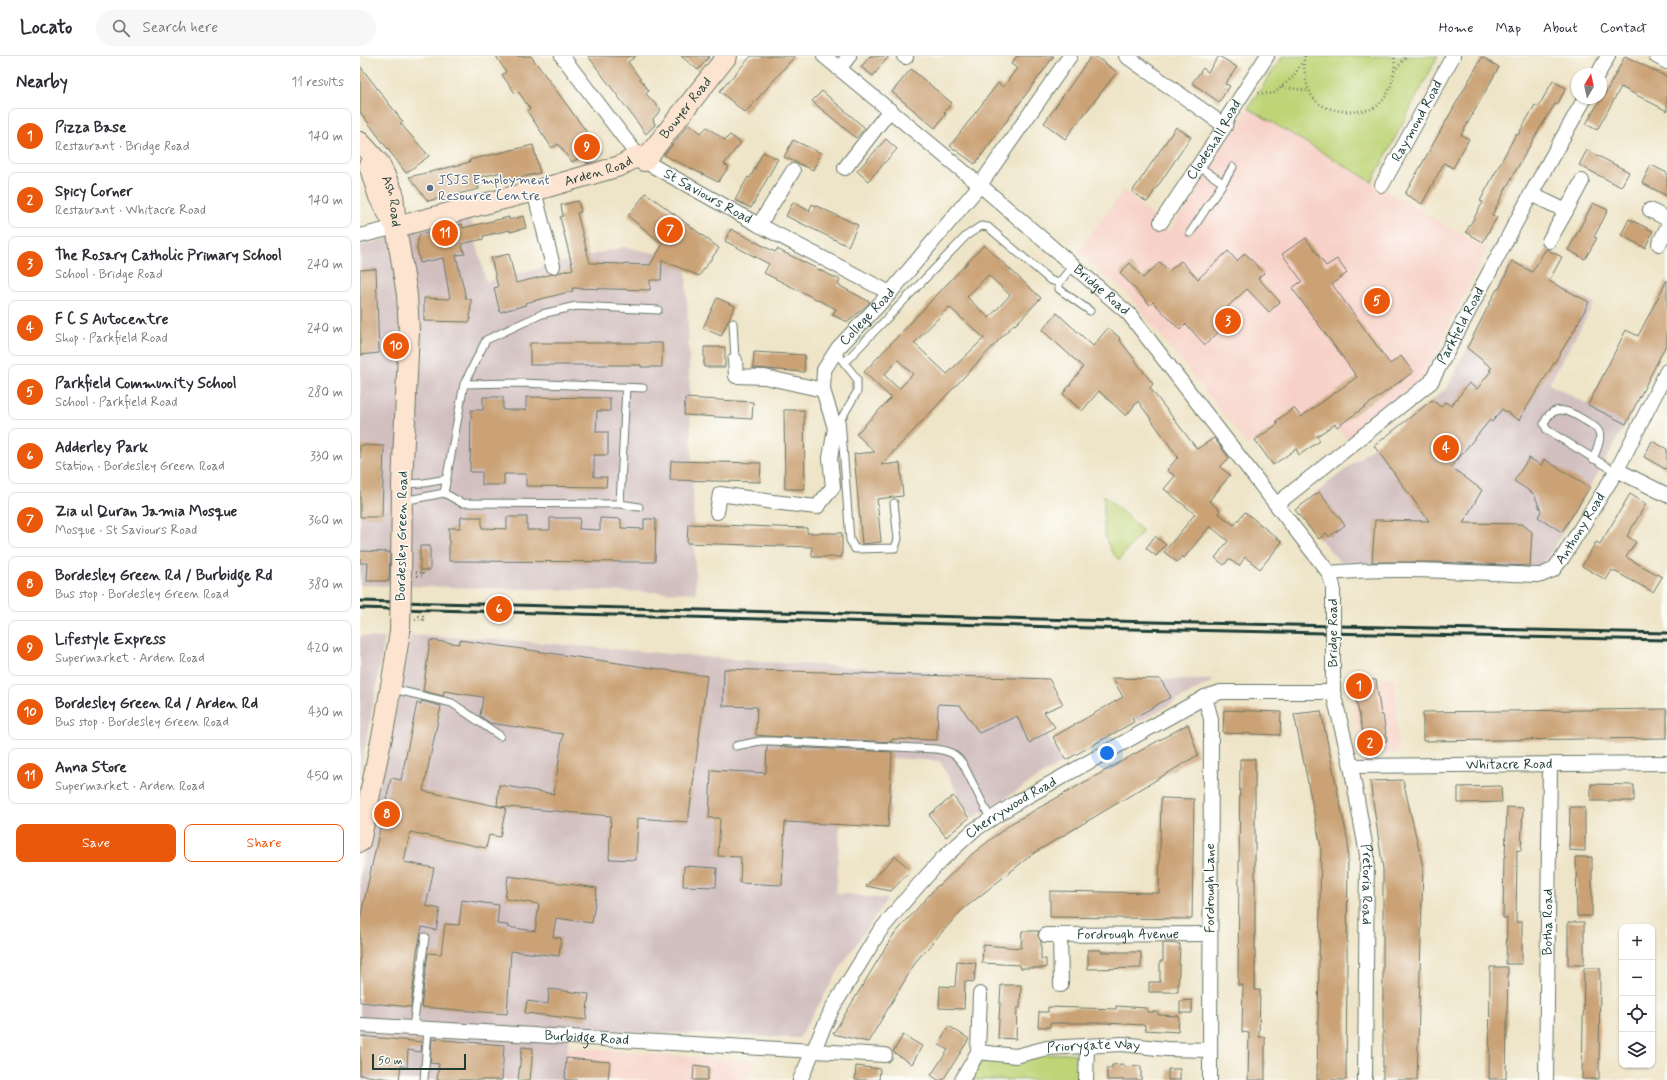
<!DOCTYPE html>
<meta charset="utf-8">
<style>
body{margin:0;font-family:Mynerve,sans-serif;background:#f7f7f7;color:#2b2b33}
.controls{position:absolute;right:12px;bottom:12px;display:grid;overflow:hidden;border-radius:8px;box-shadow:0 1px 3px #0004}
.controls button{width:36px;height:36px;display:grid;place-items:center;padding:0;border:0;border-bottom:1px solid #e1e1e2;background:#fff;color:#2b2b33;font:20px sans-serif}
.compass{position:absolute;left:1211px;top:12px;width:36px;height:36px;border-radius:50%;background:#fff;box-shadow:0 1px 3px #0004;rotate:9deg}
.scale{position:absolute;left:12px;bottom:10px;width:94px;box-sizing:border-box;padding-left:4px;border:2px solid #1f3d34;border-top:0;font-size:11px;line-height:14px;white-space:nowrap;color:#1f3d34;-webkit-text-stroke:3px #fdfcf7;paint-order:stroke}
.you{position:absolute;left:747px;top:697px;width:14px;height:14px;margin:-10px;border:3px solid #fff;border-radius:50%;background:#1a73e8;box-shadow:0 0 0 6px #1a73e833}
.badge{display:grid;place-items:center;width:26px;height:26px;border-radius:50%;background:#ea580c;color:#fff;font-size:13px;font-weight:700}
.pin{position:absolute;translate:-50% -50%;border:2px solid #fff;box-shadow:0 1px 4px #0006}
.list{margin:0;padding:0;list-style:none}
h2{display:flex;justify-content:space-between;align-items:center;height:52px;margin:0;padding:0 16px;font-size:17px}
h2 small{font-size:13px;font-weight:400;color:#7c7c81}
.list li{display:grid;grid-template-columns:26px 1fr auto;gap:12px;align-items:center;box-sizing:border-box;height:56px;margin:0 8px 8px;padding:0 8px;border:1px solid #e1e1e2;border-radius:8px}
.list b{display:block;font-size:15px;white-space:nowrap}
.list p{margin:0;font-size:13px;white-space:nowrap;color:#7c7c81}
.list em{font-size:13px;font-style:normal;color:#7c7c81}
.actions{display:flex;gap:8px;padding:12px 16px}
.actions a{flex:1;padding:9px 0;border:1px solid #ea580c;border-radius:8px;text-align:center;font-size:14px;color:#ea580c}
.actions .main{background:#ea580c;color:#fff}
.icon{flex:none;width:22px;height:22px;fill:none;stroke:currentColor;stroke-width:2;stroke-linecap:round;stroke-linejoin:round}
.map{position:relative;flex:none;width:1307px;height:1024px;overflow:hidden}
header{display:flex;align-items:center;gap:24px;box-sizing:border-box;height:56px;padding:0 20px;background:#fff;border-bottom:1px solid #e1e1e2}
header strong{font-size:19px}
nav{display:flex;gap:22px;margin-inline-start:auto;font-size:14px}
.search{width:280px;height:36px;background:#f7f7f7;display:flex;align-items:center;gap:10px;box-sizing:border-box;padding:0 14px;border-radius:22px;color:#7c7c81;font-size:15px}
main{display:flex}
aside{flex:1;background:#fff}
.map>svg:first-child{display:block}
.built{fill:#f7d1c7}
.industrial{fill:#d2bfc0}
.green{fill:#bed477;stroke:#6e8856}
.building{fill:#caa276;fill-rule:evenodd}
.lines{fill:none;stroke-linecap:round;stroke-linejoin:round}
.service-casing{stroke:#677767;stroke-width:9}
.minor-casing{stroke:#677767;stroke-width:16}
.secondary-casing{stroke:#677767;stroke-width:22}
.path{stroke:#677767;stroke-width:2.5;stroke-dasharray:1 3;stroke-linecap:butt}
.service{stroke:#fff;stroke-width:7}
.minor{stroke:#fff;stroke-width:14}
.secondary{stroke:#fde4d1;stroke-width:20}
.rail{stroke:#1f3d34;stroke-width:3}
.minor-bridge-casing{stroke:#677767;stroke-width:16;stroke-linecap:butt}
.secondary-bridge-casing{stroke:#677767;stroke-width:22;stroke-linecap:butt}
.minor-bridge{stroke:#fff;stroke-width:14}
.secondary-bridge{stroke:#fde4d1;stroke-width:20}
.service-dot{fill:#5c6f8a;stroke:#fdfcf7;stroke-width:1.5}
.labels{text-anchor:middle;dominant-baseline:central;stroke-width:3;stroke-linejoin:round;paint-order:stroke}
.street-label{font-size:14px;fill:#1f3d34;stroke:#fdfcf7}
.service-label{font-size:14px;fill:#4e5e75;stroke:#fdfcf7;text-anchor:start}
</style>
<header>
<strong>Locato</strong>
<div class="search"><svg class="icon" aria-label="search" viewBox="0 0 24 24"><circle cx="10" cy="10" r="6"/><path d="M15 15l6 6"/></svg>Search here</div>
<nav><a>Home</a><a>Map</a><a>About</a><a>Contact</a></nav>
</header>
<main>
<aside>
<h2>Nearby<small>11 results</small></h2>
<ul class="list">
<li><span class="badge">1</span><div><b>Pizza Base</b><p>Restaurant · Bridge Road</p></div><em>140 m</em></li>
<li><span class="badge">2</span><div><b>Spicy Corner</b><p>Restaurant · Whitacre Road</p></div><em>140 m</em></li>
<li><span class="badge">3</span><div><b>The Rosary Catholic Primary School</b><p>School · Bridge Road</p></div><em>240 m</em></li>
<li><span class="badge">4</span><div><b>F C S Autocentre</b><p>Shop · Parkfield Road</p></div><em>240 m</em></li>
<li><span class="badge">5</span><div><b>Parkfield Community School</b><p>School · Parkfield Road</p></div><em>280 m</em></li>
<li><span class="badge">6</span><div><b>Adderley Park</b><p>Station · Bordesley Green Road</p></div><em>330 m</em></li>
<li><span class="badge">7</span><div><b>Zia ul Quran Jamia Mosque</b><p>Mosque · St Saviours Road</p></div><em>360 m</em></li>
<li><span class="badge">8</span><div><b>Bordesley Green Rd / Burbidge Rd</b><p>Bus stop · Bordesley Green Road</p></div><em>380 m</em></li>
<li><span class="badge">9</span><div><b>Lifestyle Express</b><p>Supermarket · Arden Road</p></div><em>420 m</em></li>
<li><span class="badge">10</span><div><b>Bordesley Green Rd / Arden Rd</b><p>Bus stop · Bordesley Green Road</p></div><em>430 m</em></li>
<li><span class="badge">11</span><div><b>Anna Store</b><p>Supermarket · Arden Road</p></div><em>450 m</em></li>
</ul>
<div class="actions"><a class="main">Save</a><a>Share</a></div>
</aside>
<div class="map">
<svg width="1307" height="1024" viewBox="0 0 1307 1024">
<rect width="100%" height="100%" fill="#fdfcf7"/>
<filter id="ink" filterUnits="userSpaceOnUse"><feTurbulence type="fractalNoise" baseFrequency=".025" numOctaves="2"/><feDisplacementMap in="SourceGraphic" scale="8" xChannelSelector="R" yChannelSelector="G"/><feConvolveMatrix kernelMatrix="1 2 1 2 8 2 1 2 1" color-interpolation-filters="sRGB"/></filter>
<filter id="wash" filterUnits="userSpaceOnUse"><feTurbulence type="fractalNoise" baseFrequency=".012" numOctaves="4" result="noise"/><feDisplacementMap in="SourceGraphic" scale="16" xChannelSelector="R" yChannelSelector="G"/><feGaussianBlur stdDeviation="0.9" result="paint"/><feColorMatrix in="noise" values="0 0 0 0 0 0 0 0 0 0 0 0 0 0 0 0 0 1.4 0 .05"/><feComposite in="paint" operator="in"/></filter>
<g filter="url(#wash)">
<rect width="100%" height="100%" fill="#eee4c7"/>
<!-- built -->
<path class="built" d="M888,52l104,63 135,78 -63,128 -78,63 -26,-36 -19,13 -7,-9 -17,13 1,3 -30,21 -122,-153 -49,-40 47,-62 45,42z
M989,621l46,1 3,75h-35l-9,-43z
M207,991l187,15 -8,18h-181z"/>
<!-- industrial -->
<path class="industrial" d="M110,161l16,65 137,-35 38,7 25,14 10,325 -336,-8v-339z
M1151,205l83,42 -45,81 77,40 -36,63 -50,83 -168,-5 -33,-4 -44,-51 152,-122z
M51,579l85,4 267,23 286,16 14,26 -19,8 11,15 -9,5 15,31 -89,56 -32,-58 -48,-3 -3,68 -49,-2 -4,69 51,6 -45,66 -43,73 -230,-9 -4,51h-205v-205z
M0,580l25,2 -25,137z
M752,622l102,2 -76,42z"/>
<!-- green -->
<path class="green" d="M923,0h155l-66,126 -124,-74z
M744,439l39,36 -24,29c-19,-18 -15,-40 -15,-65z
M709,997l8,2 6,6 -1,19h-115l11,-14 9,-6z"/>
<g id="blocks">
<!-- building -->
<path class="building" d="M136,0h35l71,97 -15,10 -5,-7 -10,6 -14,-18 -6,4 -25,-37 3,-2 -12,-18 -3,2 -13,-18 4,-3z
M228,0h48l-8,6 21,29 -3,3 15,16 -8,9 2,6 -9,9z
M321,0h29l-12,14z
M391,0h44l-50,57 -25,-22z
M510,0h19l-16,20 -12,-9z
M657,0h37l-79,108 -25,-18 48,-63 5,4 14,-19 -6,-4z
M731,0h4l22,16 -52,67 -21,-16z
M859,0l18,11 -12,17 5,2 -11,16 -27,-19 11,-15 5,4z
M1265,0l42,21v34l-46,-24 -24,43 -11,-6 17,-29 1,1z
M1122,1l17,10 -38,68 8,4 -16,29 -9,-5 -22,41 -17,-10z
M0,10l43,56 -3,1 29,33 -23,17 -46,-61z
M551,13l41,34 -8,9 2,2 -11,14 -43,-36z
M1193,25l13,7 -9,17 -2,-1 -18,29 -27,48 -18,34 5,2 -14,25 -17,-10 17,-30 -3,-1 36,-67 2,1 17,-30 3,2z
M462,35l43,37 -9,10 -44,-37z
M329,68l12,9 6,-6 18,13 5,-5 11,8 -17,21 5,3 -11,15 -54,-27z
M816,71l15,10 -44,65 -15,-10z
M526,83l11,10 -29,32 -11,-10z
M433,84l28,13 -8,17 -29,-13z
M173,89l7,28 -35,8 -3,-9 -26,6 3,11 -51,12 -19,-24 46,-11 15,-4 -1,-2z
M1227,94l42,22 -8,15 -42,-22z
M403,96l15,7 -27,49 -16,-8 13,-23 2,1z
M1291,109l16,8v23l-25,-13z
M286,137l73,55 -20,28 -37,-16 -1,20h-11v10l-78,-2 1,3 -48,12 1,2 -26,7 -6,-24 4,-1 -7,-29 18,-4 7,29 57,-14 -13,-52 3,-1 -2,-11 17,-4 3,11 -4,1 13,50 60,2 13,-21 -35,-28z
M433,146l16,9 3,-7 46,21 -10,21 -62,-30z
M1233,147l15,7 -14,27 3,1 -12,21 -17,-9z
M163,160l3,12 -16,4v-2l-27,6 1,3 -23,5 4,10 -9,1 10,44h5l-1,23 -46,-1v-23l26,1 -7,-41 -23,5 -3,-15 2,-13 43,-11 1,4 46,-11v3z
M1269,163l24,12 -8,17 -24,-13z
M371,173l44,23 2,-3 63,31 -2,5 32,17 -22,20 -16,-7 4,-6 -72,-36 5,-9 -44,-23z
M946,182l20,28 11,-7 10,14 -15,11 58,80 11,-8 12,16 -76,55 -2,-3 -18,12 3,5 -21,14 -3,-6 -23,16 -18,-25 23,-16 -2,-3 18,-13 7,9 56,-40 -65,-89 10,-7 -20,-27z
M624,189l57,53 -26,27 -1,-1 -133,141 19,-2 3,33 -26,3 4,43 -19,2 -8,-90 21,-2 -19,-18 35,-36 -27,-26zM628,219l22,20 -21,23 -22,-21zM589,251l35,31 -37,36 -33,-31zM538,304l15,14 -14,15 -15,-14z
M1186,193l16,8 -13,24 40,21 -14,27 -56,91 -17,-11 -10,13 -2,-2 -39,47 31,23 -19,33 59,1 10,8 -2,34 -95,-4h-63l3,-42 54,1 -55,-75 58,-46 9,7 4,-5 6,4 18,-23 8,6 14,-18 -2,-1 3,-2 -25,-20 30,-59h2l13,-28 20,11z
M868,195l9,10 8,-8 19,20 -6,5 22,24 -11,10 -22,-23 -33,30 9,9 -18,17 -19,-21 -6,6 -27,-28 -3,3 -30,-32 10,-10 13,15 17,-16 9,9 12,-10 17,18z
M16,213l3,84 -19,2v-85z
M1307,224v63l-41,81 -38,-19 38,-75 12,6z
M357,242l18,8 -14,30 -18,-8z
M697,257l36,33 15,-18 12,10 -1,1 34,45 -3,4 47,61 17,-11 15,20 -9,9 10,8 -21,26 11,9 -2,3 16,12 11,-13 37,30 -22,27 -15,-12 -6,9 -10,-7 -5,6 -9,-7 13,-17 -18,-15 -26,32 -2,-2 -5,6 -13,-10 31,-38 -31,-25 11,-13 -8,-6 11,-13 -40,-56 -12,15 -27,-25 -17,20 -19,-17 20,-27 -41,-37z
M170,287h132v24h-21v-2h-111z
M344,291h21v20h-21z
M394,296l51,3 -1,17 -51,-4z
M123,341h20v13h23v-13l84,1v13h-13l-1,21h12v23h-14v22h13l-1,10 -80,-1v-12h-22v11h-22v-13h-12l1,-62h12z
M325,342l68,4 -1,17 -68,-4z
M424,354h20l1,79h-20z
M1292,385l15,8v21l-23,-13z
M0,389l24,1 -2,71h-22z
M1169,402l12,7 3,-6 46,28 -28,45 -24,-15 3,-6 -7,-17 -20,-13z
M311,405l90,2 -1,19 -90,-2z
M959,436l26,33 -16,12 -3,-4 -7,6 -24,-29z
M1270,438l16,10 -19,32 9,6 -10,15 36,20 -9,15 -41,-22 -6,10 -24,-14 14,-24 4,2z
M101,461h21v11l25,1v-12h20v13h23v-12h30l-1,11 21,1v-12l21,1v9l23,1v-10h12l-1,43 -206,-1v-33h11z
M328,468l119,4v5h35v24h-30v-10l-125,-4z
M795,480l11,9 -10,11 -10,-8z
M60,490h10v24h-10z
M0,495l30,1 -1,29h-22l1,-18h-8z
M70,584l29,4 1,-4 247,36 -19,146 -50,-4 -2,42 -27,-1 2,-43 -114,-10 2,-21 55,9 9,-60 -73,-11 -10,-7 3,-19 -39,-6 -1,5 -20,-5z
M364,613l325,10 14,25 -19,8 11,15 -26,16 -12,-27 -38,17 -19,-28 -22,-1 -1,36 -45,-1v3l-125,-6 -11,-1 1,-28 -34,-1z
M752,622l48,1 11,18 -39,22 2,3 -68,38 -13,-23 70,-40z
M992,623l24,1 5,35h2l4,26h-6l2,6 -17,1z
M61,645l20,5 -18,85 83,17 -6,29 -11,-2 -3,13 -76,-16 -6,30 30,6 -8,38 14,3 -4,21 -14,-3 -5,25 -6,55 -51,-5v-82l31,-142 10,2 16,-77 4,1z
M1307,653v29l-244,3v-29z
M864,654l57,2 -1,23 -57,-2z
M961,655l27,131 -2,238h-29l4,-233 -27,-133z
M828,668l10,31 -164,98 -73,58 -44,49 -49,82 -35,-8 59,-97 46,-52 1,1 33,-32 40,-31z
M407,690l125,6 -4,75 -103,-5 -3,63 -42,-2 1,-26 -23,-1 2,-38h-11l2,-48 55,3z
M880,703h15v231h5l-1,47h6v43h-17l1,-47 -7,-1 1,-47h-5z
M1043,724l20,87 -6,213h-34v-211l-13,-88z
M1231,728l43,1v16h-43z
M1141,730l1,16 -44,1v-16z
M593,740l16,22 -23,19 -17,-22z
M801,742l33,1 -2,120 -142,-2v-26l109,2z
M1147,751l16,1 -2,43 -4,-1 -1,72h6v42h-16l1,-46h-4l1,-61h1z
M1210,751h15v44l-16,-1z
M535,800l16,14 -20,21 -25,-5z
M1216,801h16v59h-15z
M324,810l33,2 -1,19 -33,-1z
M148,820l89,12 -5,35 -36,-5 -3,19 8,1 -2,18 -48,-5 -4,63 -86,-7 7,-54 13,1 4,-30 14,1 3,-25 37,5 -2,19 11,1 -1,2 28,4 4,-27 -34,-5z
M1208,866h16v43h-16z
M662,875h17l-1,4 3,7v17h5v9h-26v-3l-38,-2 1,-18 38,3z
M803,887l17,1 -2,48h-29v-10h11v-21h3z
M728,894h13v2h40v16l-53,1z
M597,905l19,2 -2,19 -9,-1 -1,28 -25,-1 1,-22 15,1z
M1130,911h18l-2,112h-17z
M1224,912h16l-1,111h-17z
M641,929h20l-1,23h-3l-1,31 -18,-1z
M189,933l40,5 -3,26 -61,-7 2,-12 21,3z
M832,944v13h-12v-12z
M756,950l31,2v4h11v3l21,1 -1,16 -33,-2v-5l-41,-2h-54v4h-12l1,-15h9v-5l68,2z
M589,970l20,13 -26,41h-5l-7,-5 17,-25 -10,-6z
M543,979l19,11 -10,18 -19,-12z
M0,980l62,6 -1,10 -13,-2 -1,18 -6,-3 -2,15 -39,-5z
M72,983l72,6 -2,35h-65l2,-16 -9,-1z
M162,991l11,1 -3,32h-12z
M206,1002l44,4 -2,18h-43z
M764,1008v3l17,-1v14h-34v-12h5v-3z
M334,1009l15,2 -2,13h-14z
M496,1010l24,3 -1,11h-24z
M808,1013h12v11h-12z"/>
</g>
</g>
<g filter="url(#ink)">
<use href="#blocks" fill-opacity="0" stroke="#677767" stroke-width="1"/>
<g class="lines">
<!-- service casing -->
<g class="service-casing">
<path id="service" d="M863,127l10,-16
M830,177l33,-50 -25,-17
M713,209l-14,18v6l31,22
M373,267l2,37
M476,296l21,27v13l-16,27 9,121 5,9 40,-1 3,-9 -4,-36
M484,307l122,-127 15,-10 7,1 62,53 9,3
M104,328l57,-1 122,5
M1233,403c3,-7 9,-20 6,-27 -2,-5 -10,-9 -15,-12 -14,-9 -32,-18 -40,4l3,6 69,42
M44,428l20,-1 23,-4
M84,437l20,-109 22,-44 56,-26 34,-8 82,4
M43,445l41,-8 18,10 158,1 19,3
M260,448l6,-117
M33,633l59,14 48,33
M376,690l24,-5h12l164,8c13,2 19,4 27,15l28,56
M53,972l12,-91
M64,1024l4,-51"/>
</g>
<!-- minor casing -->
<g class="minor-casing">
<g id="minor">
<path d="M202,0l76,100"/>
<path id="s1" d="M464,0l156,129 149,129 200,259 4,13"/>
<path d="M544,0l2,1"/>
<path d="M766,0l99,70"/>
<path d="M1296,0l11,6"/>
<path d="M479,13l10,-13"/>
<path d="M1238,18l10,-18"/>
<path id="s2" d="M284,105l115,64 131,68"/>
<path d="M485,112l45,-58"/>
<path id="s3" d="M1022,129l71,-129"/>
<path d="M174,135l19,75"/>
<path d="M1171,138l35,17 16,-30"/>
<path d="M1290,154l17,9"/>
<path id="s4" d="M801,166l64,-96 2,-8 40,-62"/>
<path d="M399,169l34,-54"/>
<path d="M0,180l36,-9"/>
<path d="M1189,185l17,-30"/>
<path d="M1299,188l8,-16"/>
<path d="M375,304l1,16 29,1 58,13"/>
<path d="M1257,414l50,25"/>
<path id="s5" d="M917,448l154,-122 100,-188 54,-96"/>
<path id="s6" d="M357,456l3,-18 53,8 44,5 16,-20 -3,-29 5,-30 -12,-38 1,-20 14,-22 52,-55 90,-108 90,-129"/>
<path id="s7" d="M969,517c70,-7 142,0 212,2l12,-5 10,-13 54,-87 50,-99"/>
<path id="s8" d="M973,628v8l18,74 16,89 -2,225"/>
<path d="M845,641l6,22 -1,361"/>
<path id="s9" d="M991,710l316,-3"/>
<path id="s10" d="M686,879l164,-1"/>
<path d="M700,879l1,50"/>
<path id="s11" d="M0,969l525,30"/>
<path d="M618,996l2,-58"/>
<path id="s12" d="M440,1024l33,-73 46,-75 29,-35 33,-37 33,-30 45,-29 186,-104 16,-5h112"/>
<path id="s13" d="M602,1024l16,-28 38,4 31,-8 75,-4 44,5 44,1"/>
<path d="M726,1024l1,-33"/>
<path id="s14" d="M1186,1024l4,-315"/>
</g>
</g>
<!-- secondary casing -->
<g class="secondary-casing">
<g id="secondary">
<path id="s15" d="M0,86l19,21 14,30 3,34 11,68 2,36 -7,153 -1,95"/>
<path d="M9,109l10,32 14,25"/>
<path id="s16" d="M36,171l138,-36 86,-25 18,-10 6,5 83,-105"/>
<path d="M0,786l24,-115 16,-95"/>
</g>
</g>
<!-- path -->
<path class="path" d="M945,0c-2,6 -1,12 0,18 1,9 4,19 10,26 10,12 41,14 56,9 18,-6 26,-36 23,-53
M1034,15l13,-15
M922,31l28,4
M898,37l15,1 20,-17 10,-16
M56,516l7,1
M57,520h6v-3
M55,563l8,1v-4h-8"/>
<!-- service -->
<use href="#service" class="service"/>
<!-- minor -->
<use href="#minor" class="minor"/>
<!-- secondary -->
<use href="#secondary" class="secondary"/>
<!-- rail -->
<path class="rail" d="M0,545l792,21 515,11
M0,552l771,21 536,11"/>
<!-- minor-bridge casing -->
<g class="minor-bridge-casing">
<path id="minor-bridge" d="M973,530v94"/>
</g>
<!-- secondary-bridge casing -->
<g class="secondary-bridge-casing">
<path id="secondary-bridge" d="M40,576l1,-53"/>
</g>
<!-- minor-bridge -->
<use href="#minor-bridge" class="minor-bridge"/>
<!-- secondary-bridge -->
<use href="#secondary-bridge" class="secondary-bridge"/>
</g>
</g>
<!-- markers -->
<circle class="service-dot" cx="70" cy="132" r="4"/>
<g class="labels">
<!-- street labels -->
<g class="street-label">
<text stroke="none"><textPath href="#s16" startOffset="328">Bowyer Road</textPath></text>
<text stroke="none"><textPath href="#s3" startOffset="73">Raymond Road</textPath></text>
<text stroke="none"><textPath href="#s4" startOffset="98">Clodeshall Road</textPath></text>
<text stroke="none"><textPath href="#s16" startOffset="210">Arden Road</textPath></text>
<text stroke="none"><textPath href="#s15" startOffset="69">Ash Road</textPath></text>
<text stroke="none"><textPath href="#s2" startOffset="73">St Saviours Road</textPath></text>
<text stroke="none"><textPath href="#s1" startOffset="363">Bridge Road</textPath></text>
<text stroke="none"><textPath href="#s6" startOffset="330">College Road</textPath></text>
<text stroke="none"><textPath href="#s5" startOffset="260">Parkfield Road</textPath></text>
<text stroke="none"><textPath href="#s7" startOffset="275">Anthony Road</textPath></text>
<text transform="translate(42 480) rotate(-89)">Bordesley Green Road</text>
<text transform="translate(973 577) rotate(-90)">Bridge Road</text>
<text stroke="none"><textPath href="#s9" startOffset="158">Whitacre Road</textPath></text>
<text stroke="none"><textPath href="#s12" startOffset="351">Cherrywood Road</textPath></text>
<text stroke="none"><textPath href="#s8" startOffset="204">Pretoria Road</textPath></text>
<text transform="translate(850 832) rotate(-90)">Fordrough Lane</text>
<text stroke="none"><textPath href="#s14" startOffset="158">Botha Road</textPath></text>
<text stroke="none"><textPath href="#s10" startOffset="82">Fordrough Avenue</textPath></text>
<text stroke="none"><textPath href="#s11" startOffset="227">Burbidge Road</textPath></text>
<text stroke="none"><textPath href="#s13" startOffset="149">Priorygate Way</textPath></text>
</g>
<!-- service labels -->
<g class="service-label">
<text x="78" y="124">JSJS Employment<tspan x="78" dy="16">Resource Centre</tspan></text>
</g>
</g>
</svg>
<div class="controls">
<button>+</button>
<button>−</button>
<button><svg class="icon" aria-label="locate" viewBox="0 0 24 24"><circle cx="12" cy="12" r="6"/><path d="M12 2v4M12 18v4M2 12h4M18 12h4"/></svg></button>
<button><svg class="icon" aria-label="layers" viewBox="0 0 24 24"><path d="M12 4l9 5-9 5-9-5zM3 14l9 5 9-5"/></svg></button>
</div>
<svg class="compass" viewBox="-18 -18 36 36"><path d="M0-13l5 13h-10z" fill="#e53935"/><path d="M0 13l5-13h-10z" fill="#7c7c81"/></svg>
<div class="scale">50 m</div>
<div class="you"></div>
<div class="pin badge" style="left:999px;top:630px">1</div>
<div class="pin badge" style="left:1010px;top:687px">2</div>
<div class="pin badge" style="left:868px;top:265px">3</div>
<div class="pin badge" style="left:1086px;top:392px">4</div>
<div class="pin badge" style="left:1017px;top:245px">5</div>
<div class="pin badge" style="left:139px;top:553px">6</div>
<div class="pin badge" style="left:310px;top:174px">7</div>
<div class="pin badge" style="left:27px;top:758px">8</div>
<div class="pin badge" style="left:227px;top:91px">9</div>
<div class="pin badge" style="left:36px;top:290px">10</div>
<div class="pin badge" style="left:85px;top:177px">11</div>
</div>
</main>
